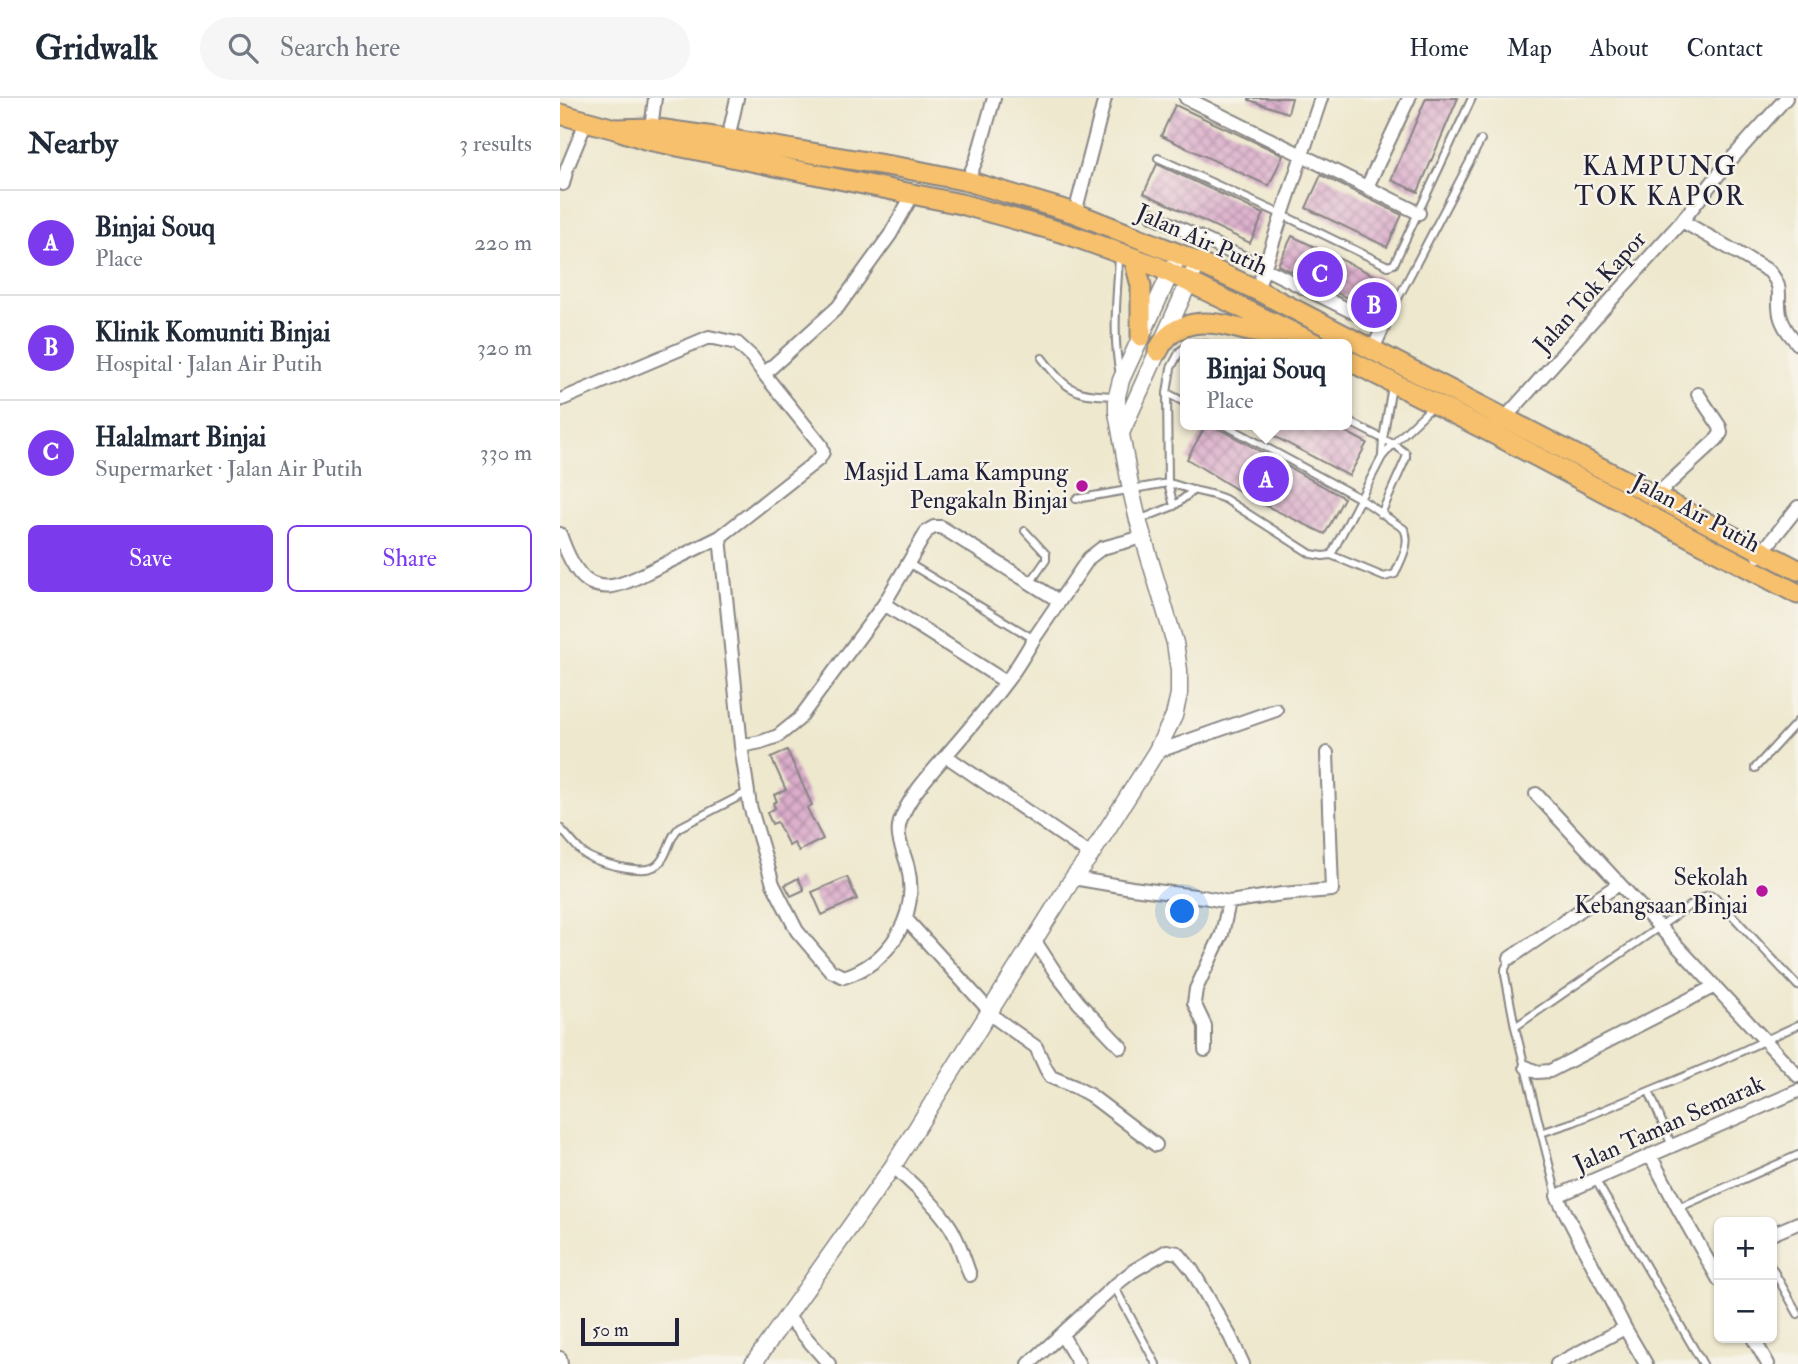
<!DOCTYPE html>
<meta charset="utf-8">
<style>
body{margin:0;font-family:"IM FELL Double Pica",serif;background:#f6f6f7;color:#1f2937}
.controls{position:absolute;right:21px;bottom:21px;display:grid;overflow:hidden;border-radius:10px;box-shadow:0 2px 5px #0004}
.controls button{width:63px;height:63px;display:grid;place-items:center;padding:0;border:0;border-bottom:2px solid #e0e1e3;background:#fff;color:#1f2937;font:35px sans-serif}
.scale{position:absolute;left:21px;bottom:18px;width:98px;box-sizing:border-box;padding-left:7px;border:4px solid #22223b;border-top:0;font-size:19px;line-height:24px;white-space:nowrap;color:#22223b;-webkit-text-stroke:5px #f7f3e8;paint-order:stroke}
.you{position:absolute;left:623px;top:814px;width:24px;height:24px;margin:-18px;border:5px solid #fff;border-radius:50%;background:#1a73e8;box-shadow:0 0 0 10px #1a73e833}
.badge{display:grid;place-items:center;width:46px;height:46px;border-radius:50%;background:#7c3aed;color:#fff;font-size:23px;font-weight:700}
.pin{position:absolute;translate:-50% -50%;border:4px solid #fff;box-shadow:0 2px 7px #0006}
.popup{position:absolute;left:620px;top:241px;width:172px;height:91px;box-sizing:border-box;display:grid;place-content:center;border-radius:10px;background:#fff;filter:drop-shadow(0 2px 5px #0005);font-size:23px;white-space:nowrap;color:#747a83}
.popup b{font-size:26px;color:#1f2937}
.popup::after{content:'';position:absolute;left:50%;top:100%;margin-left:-14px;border:14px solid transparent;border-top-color:#fff}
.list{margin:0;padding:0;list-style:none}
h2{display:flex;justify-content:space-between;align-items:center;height:91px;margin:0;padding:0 28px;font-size:30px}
h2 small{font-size:23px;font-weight:400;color:#747a83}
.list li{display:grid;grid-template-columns:46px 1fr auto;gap:21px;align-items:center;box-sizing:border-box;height:105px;padding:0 28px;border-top:2px solid #e0e1e3}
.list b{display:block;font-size:26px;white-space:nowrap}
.list p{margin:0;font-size:23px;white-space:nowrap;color:#747a83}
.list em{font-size:23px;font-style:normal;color:#747a83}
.actions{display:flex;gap:14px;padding:21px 28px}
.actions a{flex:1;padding:16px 0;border:2px solid #7c3aed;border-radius:10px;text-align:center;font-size:24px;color:#7c3aed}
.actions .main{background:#7c3aed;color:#fff}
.icon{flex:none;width:38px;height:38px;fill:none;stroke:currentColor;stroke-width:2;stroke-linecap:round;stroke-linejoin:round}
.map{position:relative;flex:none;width:1238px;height:1266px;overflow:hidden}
header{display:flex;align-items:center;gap:42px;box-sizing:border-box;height:98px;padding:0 35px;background:#fff;border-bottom:2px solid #e0e1e3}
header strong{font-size:33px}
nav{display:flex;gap:38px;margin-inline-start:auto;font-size:24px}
.search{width:490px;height:63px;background:#f6f6f7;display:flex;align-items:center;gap:18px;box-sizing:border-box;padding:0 24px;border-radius:38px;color:#747a83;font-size:26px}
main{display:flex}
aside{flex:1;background:#fff}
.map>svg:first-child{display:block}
.building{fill:url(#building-cross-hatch)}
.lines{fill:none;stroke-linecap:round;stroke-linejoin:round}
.service-casing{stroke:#888584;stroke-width:10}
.minor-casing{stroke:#888584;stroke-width:16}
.tertiary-casing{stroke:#888584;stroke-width:19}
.primary-casing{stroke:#888584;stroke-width:23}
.service{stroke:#fff;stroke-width:6}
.minor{stroke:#fff;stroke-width:12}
.tertiary{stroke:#fff;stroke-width:16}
.primary{stroke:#f7c06c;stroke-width:19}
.poi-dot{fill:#b5179e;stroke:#f7f3e8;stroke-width:2.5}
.labels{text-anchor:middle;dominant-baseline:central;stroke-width:5;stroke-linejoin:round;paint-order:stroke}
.street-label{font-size:24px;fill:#22223b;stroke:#f7f3e8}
.poi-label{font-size:24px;fill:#22223b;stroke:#f7f3e8;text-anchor:end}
.neighbourhood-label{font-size:26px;letter-spacing:2px;fill:#22223b;stroke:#f7f3e8}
</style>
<header>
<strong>Gridwalk</strong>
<div class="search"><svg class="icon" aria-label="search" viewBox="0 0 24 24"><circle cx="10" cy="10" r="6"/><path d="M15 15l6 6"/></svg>Search here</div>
<nav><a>Home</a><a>Map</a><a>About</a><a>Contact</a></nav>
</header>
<main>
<aside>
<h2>Nearby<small>3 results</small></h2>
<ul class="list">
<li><span class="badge">A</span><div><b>Binjai Souq</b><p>Place</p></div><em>220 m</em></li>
<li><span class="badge">B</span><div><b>Klinik Komuniti Binjai</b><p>Hospital · Jalan Air Putih</p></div><em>320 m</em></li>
<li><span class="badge">C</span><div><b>Halalmart Binjai</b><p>Supermarket · Jalan Air Putih</p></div><em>330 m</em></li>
</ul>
<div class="actions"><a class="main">Save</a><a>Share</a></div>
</aside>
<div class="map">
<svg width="1238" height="1266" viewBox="0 0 1238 1266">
<defs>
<pattern id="building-cross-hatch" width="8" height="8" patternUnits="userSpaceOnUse" patternTransform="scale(1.75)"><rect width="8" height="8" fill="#dbadcb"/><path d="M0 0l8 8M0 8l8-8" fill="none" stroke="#b18ca6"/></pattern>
</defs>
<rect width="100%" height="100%" fill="#f7f3e8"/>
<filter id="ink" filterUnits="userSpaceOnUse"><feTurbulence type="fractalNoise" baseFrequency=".0143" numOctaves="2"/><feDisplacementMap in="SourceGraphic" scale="14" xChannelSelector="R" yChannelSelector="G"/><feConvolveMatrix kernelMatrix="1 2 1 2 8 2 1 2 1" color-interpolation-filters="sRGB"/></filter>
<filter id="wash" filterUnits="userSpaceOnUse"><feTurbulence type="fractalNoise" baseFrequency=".00686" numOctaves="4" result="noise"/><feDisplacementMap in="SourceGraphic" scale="28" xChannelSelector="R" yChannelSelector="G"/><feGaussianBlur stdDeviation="1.57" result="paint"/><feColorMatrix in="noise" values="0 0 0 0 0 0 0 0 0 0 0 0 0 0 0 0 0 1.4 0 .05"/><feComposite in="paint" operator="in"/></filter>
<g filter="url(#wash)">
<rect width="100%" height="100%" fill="#eee8ce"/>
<g id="blocks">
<!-- building -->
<path class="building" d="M689,0h43l-4,15 -39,-13z
M866,0h32l-40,94 -27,-12z
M615,7l108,50 -14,31 -108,-50z
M597,66l107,50 -14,29 -106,-50z
M761,77l81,40 -15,32 -81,-39z
M732,138l100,48 -13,29 -101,-48z
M646,327h4l17,8 117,65 -19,36 -71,-34 -67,-41z
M693,327h80l34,18 -18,33z
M227,652l25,55 -5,3 16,31 -24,12 -5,-8 -5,3 -12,-24 -5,2 -5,-11 8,-5 -2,-5 4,-2 -3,-6 12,-5 -15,-33z
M287,779l10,22 -35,16 -10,-23z
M238,780l6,12 -13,6 -6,-11z"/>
</g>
</g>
<g filter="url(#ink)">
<use href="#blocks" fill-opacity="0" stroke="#888584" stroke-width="2"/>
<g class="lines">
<!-- service casing -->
<g class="service-casing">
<path id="service" d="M598,60l125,57 105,51 6,-2 78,-166
M559,159c-2,39 -7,78 1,118
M823,229l98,-187
M632,246l4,-1 11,1
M482,260c9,11 19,26 33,32 11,6 27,5 40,6
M607,295l19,10
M786,322l47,24 13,9v5l-25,56
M822,357l1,-16 9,-53
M516,401l92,-16c10,2 19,6 29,8 10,2 18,4 28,8l86,55 12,2 8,-1 53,22 11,-3c5,-13 17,-31 9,-45l-43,-30 -136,-74
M614,408l-6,-23 -1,-90 4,-25 9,-17 6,-4
M581,421l33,-13 20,-16
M465,433l21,23v6l-16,23
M771,457l51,-98 11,-13 41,-39
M348,465l126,76
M1195,670l43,-47
M0,730c8,8 15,18 23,25 13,10 61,23 74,12 12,-9 11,-28 23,-38l68,-35
M950,860l-5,11v6l10,52 42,169
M955,929l186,-129 7,-3 7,2 83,89
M1089,993l23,55
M981,1035l33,-11 140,-58 84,-39
M1035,1081l108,185
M1118,1110l120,-53
M1212,1170l26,46
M554,1188l42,78"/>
</g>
<!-- minor casing -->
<g class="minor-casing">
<path id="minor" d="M626,0l233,115
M91,30l4,-30
M168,41l9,-41
M407,83l10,-23 17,-60
M3,86l4,-16 19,-46
M807,89l42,-89
M515,115l30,-115
M592,117l112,53 119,59 -10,22
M1122,123l87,50c16,19 7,23 11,44 3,12 10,20 18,29
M697,192l64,-192
M0,302l149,-63 28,6 15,14 12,17 74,-67 52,-72 23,-41
M945,320l177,-197 44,-56 60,-67
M1092,401l65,-60 4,-6 -1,-6 -22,-33
M0,436c5,15 16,42 31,49 6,3 14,4 21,3 14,-2 28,-10 40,-16 23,-11 46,-22 68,-33l21,209 9,60 23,78 24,47 34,40 13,6c46,-15 75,-61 64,-109 -3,-14 -13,-31 -8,-46 8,-24 26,-43 42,-62 22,-25 44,-51 64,-78 11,-14 20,-30 29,-45 18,-26 36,-53 54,-79l13,-10 41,-11
M160,439l99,-78 4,-7 -2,-7 -57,-71
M1199,458l39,-49
M324,506l122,78
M181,648l20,-4 17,-6 21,-17 85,-115 43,-73 7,-4h7l118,74
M596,654l120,-42
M386,658l145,99
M976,696l262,282
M513,780l59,10 71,9 26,5 53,-8 50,-4 -5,-137
M346,821l92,101 38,27 10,22 5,8 24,10 15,8 66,50
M475,843l22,34 22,28 42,44
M950,860l109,-74
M645,952v-24l-11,-23 2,-14 26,-55 7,-32
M966,969l11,5 13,-1 165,-85
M1090,1057l28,53 41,72
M333,1068c20,19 43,38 58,62 9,15 13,31 19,47
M1212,1136l26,-11
M227,1218l42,48
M502,1237l17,29
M1193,1240l15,26
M0,1260l1,6
M469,1266l85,-78 19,-15 34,-20 11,2 14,17 38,66 13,28
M997,1266l68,-36
M1086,1266l-21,-36 -68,-132 241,-105"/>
</g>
<!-- tertiary casing -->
<g class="tertiary-casing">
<path id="tertiary" d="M561,335l72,-160
M193,1266l140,-198 180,-288 18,-23 65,-103 18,-36 5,-22v-24l-4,-27 -37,-123 -7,-30 -14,-78v-16l4,-16 54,-117"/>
</g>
<!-- primary casing -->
<g class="primary-casing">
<path id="primary" d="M0,16l55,15 33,11 313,64 103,29 92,33 160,78
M55,31l36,-1 77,11 175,29 64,13 108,32 104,41 78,36 541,280
M574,160l7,28v50
M598,253c11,-24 35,-31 60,-27 15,2 29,8 44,9 8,1 18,-1 27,-2
M786,261l146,74 306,161"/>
</g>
<!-- service -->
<use href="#service" class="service"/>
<!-- minor -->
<use href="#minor" class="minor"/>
<!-- tertiary -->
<use href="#tertiary" class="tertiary"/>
<!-- primary -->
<use href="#primary" class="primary"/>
</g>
</g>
<!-- markers -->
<g class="poi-dot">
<circle cx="522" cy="388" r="7"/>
<circle cx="1202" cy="793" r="7"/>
</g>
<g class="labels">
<!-- street labels -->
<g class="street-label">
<text transform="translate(642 142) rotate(24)">Jalan Air Putih</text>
<text transform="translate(1030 194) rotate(-48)">Jalan Tok Kapor</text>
<text transform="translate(1136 415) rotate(28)">Jalan Air Putih</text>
<text transform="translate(1109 1026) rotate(-24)">Jalan Taman Semarak</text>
</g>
<!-- poi labels -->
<g class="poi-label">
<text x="508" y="374">Masjid Lama Kampung<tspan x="508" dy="28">Pengakaln Binjai</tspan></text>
<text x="1188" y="779">Sekolah<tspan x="1188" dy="28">Kebangsaan Binjai</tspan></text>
</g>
<!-- neighbourhood labels -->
<g class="neighbourhood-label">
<text x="1100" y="69">KAMPUNG<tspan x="1100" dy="30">TOK KAPOR</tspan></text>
</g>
</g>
</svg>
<div class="controls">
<button>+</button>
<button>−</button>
</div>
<div class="scale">50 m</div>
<div class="you"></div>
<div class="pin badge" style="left:706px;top:381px">A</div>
<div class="popup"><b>Binjai Souq</b>Place</div>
<div class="pin badge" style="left:814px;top:207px">B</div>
<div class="pin badge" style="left:760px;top:176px">C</div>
</div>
</main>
